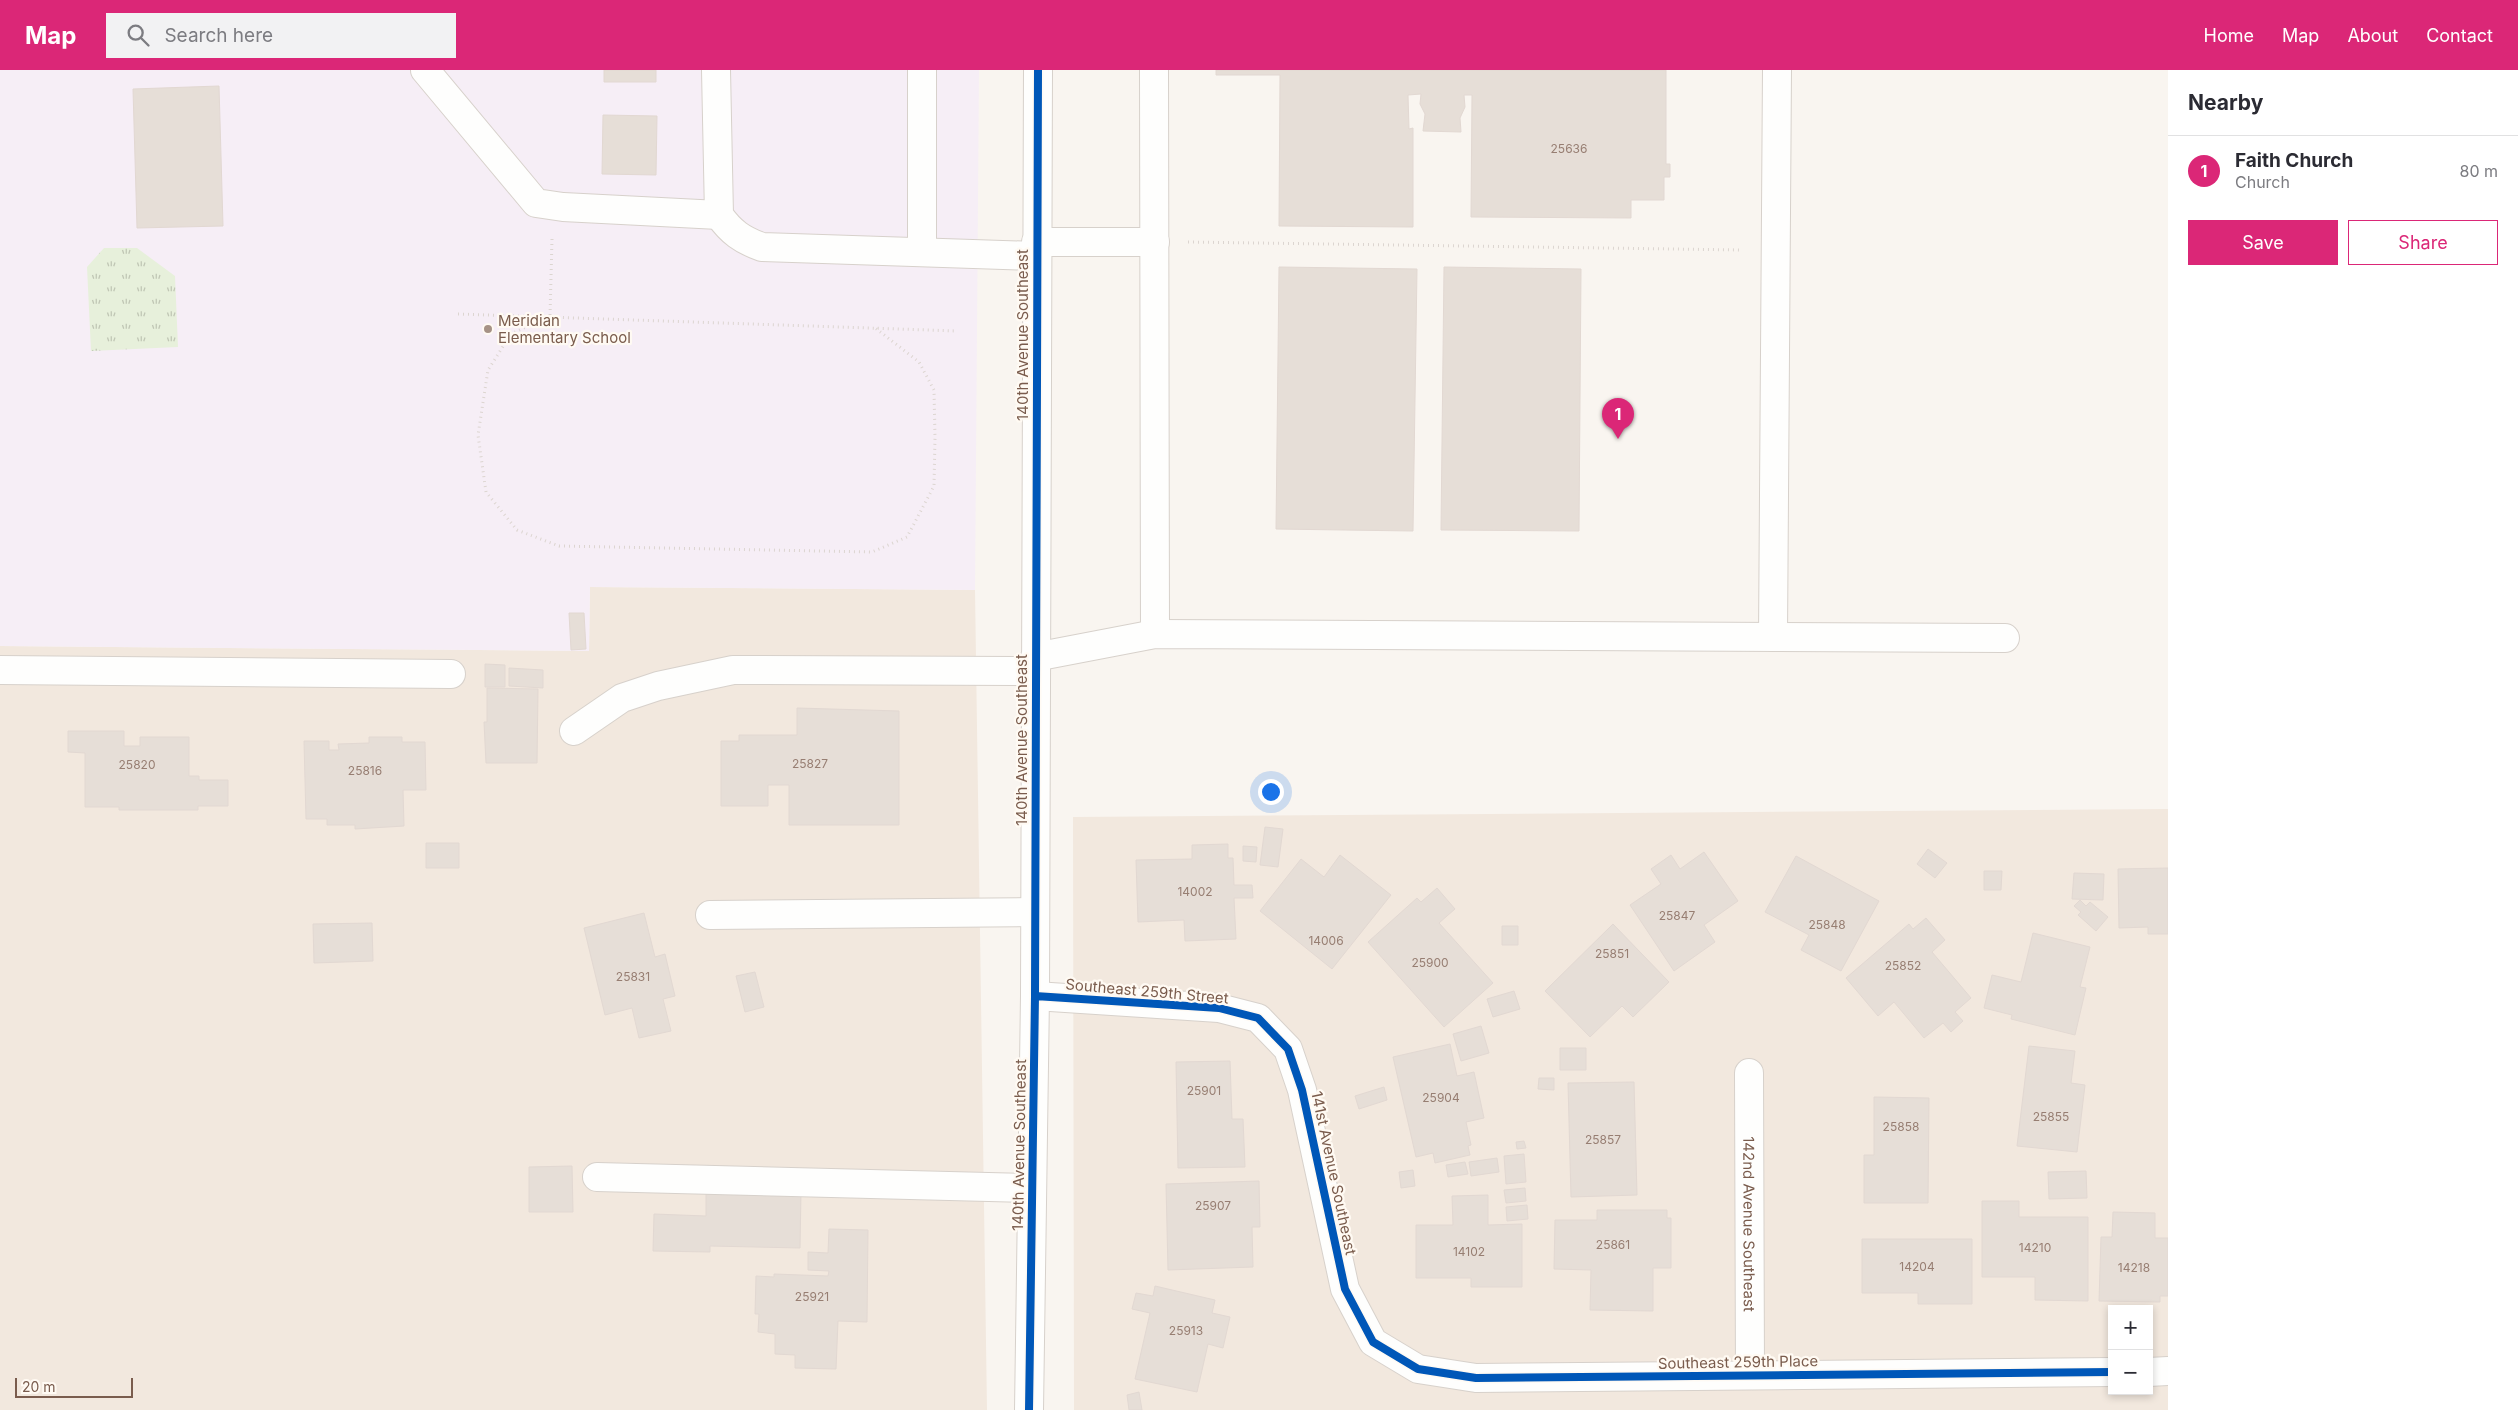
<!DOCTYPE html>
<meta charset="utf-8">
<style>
body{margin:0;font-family:Inter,sans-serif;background:#f2f2f3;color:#2b2b33}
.controls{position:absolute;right:15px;bottom:15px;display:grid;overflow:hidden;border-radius:0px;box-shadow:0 2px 8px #0003}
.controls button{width:45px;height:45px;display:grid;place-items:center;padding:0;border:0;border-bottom:1px solid #e1e1e2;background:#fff;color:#2b2b33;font:25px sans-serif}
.scale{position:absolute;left:15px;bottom:12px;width:118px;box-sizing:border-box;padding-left:5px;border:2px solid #7a5c4d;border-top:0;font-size:14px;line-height:18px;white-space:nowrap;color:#7a5c4d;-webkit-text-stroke:4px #fffaf3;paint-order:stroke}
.you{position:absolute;left:1270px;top:721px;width:18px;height:18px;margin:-12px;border:4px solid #fff;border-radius:50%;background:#1a73e8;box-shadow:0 0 0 8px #1a73e833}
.badge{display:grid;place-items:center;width:32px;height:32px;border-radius:50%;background:#db2777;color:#fff;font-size:16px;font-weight:700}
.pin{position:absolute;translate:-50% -41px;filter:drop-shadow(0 1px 2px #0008)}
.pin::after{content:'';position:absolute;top:26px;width:18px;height:15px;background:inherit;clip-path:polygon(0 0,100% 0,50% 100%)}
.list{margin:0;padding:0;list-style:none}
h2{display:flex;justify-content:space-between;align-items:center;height:65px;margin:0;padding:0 20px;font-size:21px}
h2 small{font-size:16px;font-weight:400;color:#7c7c81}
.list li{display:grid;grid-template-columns:32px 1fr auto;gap:15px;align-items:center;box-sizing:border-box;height:70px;padding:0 20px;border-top:1px solid #e1e1e2}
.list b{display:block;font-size:19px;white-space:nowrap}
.list p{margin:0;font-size:16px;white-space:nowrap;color:#7c7c81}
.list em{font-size:16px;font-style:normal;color:#7c7c81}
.actions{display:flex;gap:10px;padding:15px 20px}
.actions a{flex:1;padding:11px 0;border:1px solid #db2777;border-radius:0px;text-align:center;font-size:18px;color:#db2777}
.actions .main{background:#db2777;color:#fff}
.icon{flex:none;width:28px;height:28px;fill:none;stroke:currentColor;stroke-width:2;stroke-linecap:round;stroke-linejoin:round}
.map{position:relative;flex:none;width:2168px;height:1340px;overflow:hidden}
header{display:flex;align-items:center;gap:30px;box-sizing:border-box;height:70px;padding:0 25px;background:#db2777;color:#fff}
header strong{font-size:24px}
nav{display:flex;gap:28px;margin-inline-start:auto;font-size:18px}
.search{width:350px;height:45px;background:#f2f2f3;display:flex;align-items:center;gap:12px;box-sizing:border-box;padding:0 18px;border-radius:0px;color:#7c7c81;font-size:19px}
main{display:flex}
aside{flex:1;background:#fff}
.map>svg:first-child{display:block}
.residential{fill:#f2e8de;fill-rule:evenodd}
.education{fill:#f6eef6}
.park{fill:url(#park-tufts)}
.building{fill:#e6ded7;stroke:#e2d8d2}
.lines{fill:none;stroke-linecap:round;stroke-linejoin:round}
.minor-casing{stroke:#d7d1cb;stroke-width:30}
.path{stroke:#dcd5d0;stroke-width:3;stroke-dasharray:1 4;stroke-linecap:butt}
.minor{stroke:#fefefd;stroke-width:28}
.cycleway-casing{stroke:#fffaf3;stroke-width:11}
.cycleway{stroke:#0057b8;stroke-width:8}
.poi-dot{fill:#a69286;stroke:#fffaf3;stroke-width:2}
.labels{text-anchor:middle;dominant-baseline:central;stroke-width:4.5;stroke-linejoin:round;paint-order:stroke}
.number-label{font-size:12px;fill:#977e72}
.poi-label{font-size:15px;fill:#7a5c4d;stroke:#fffaf3;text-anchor:start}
.street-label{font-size:15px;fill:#7a5c4d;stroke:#fffaf3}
</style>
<header>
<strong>Map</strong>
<div class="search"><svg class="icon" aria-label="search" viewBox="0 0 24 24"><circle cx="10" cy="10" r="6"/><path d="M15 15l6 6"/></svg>Search here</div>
<nav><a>Home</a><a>Map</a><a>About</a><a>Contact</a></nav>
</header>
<main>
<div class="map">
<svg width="2168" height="1340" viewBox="0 0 2168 1340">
<defs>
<pattern id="park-tufts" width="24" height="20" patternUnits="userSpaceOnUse" patternTransform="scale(1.25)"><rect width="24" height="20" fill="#e7f0db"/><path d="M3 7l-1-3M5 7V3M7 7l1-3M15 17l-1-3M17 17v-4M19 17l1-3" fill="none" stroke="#c0c6b4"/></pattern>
</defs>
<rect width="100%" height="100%" fill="#f9f5f0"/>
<!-- residential -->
<path class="residential" d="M590,517l385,3 12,820h-987v-764l589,5z
M2168,739v601h-1094l-1,-593zM2112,1239h37v82h-37z"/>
<!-- education -->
<path class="education" d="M0,0h979l-4,520 -385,-3 -1,64 -589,-5z"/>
<!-- park -->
<path class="park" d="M104,178h33l38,28 3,71 -87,4 -4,-84z"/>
<!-- building -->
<path class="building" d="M604,0h52v12h-52z
M1216,0h450v94h4v13h-6v23h-33v18l-160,-1 1,-122h-8l1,12 -5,11 1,14 -38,-1 2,-17 -5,-10 1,-10 -13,1 1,34 4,-1v99l-134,-1 1,-151h-64z
M219,16l4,140 -86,2 -4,-139z
M603,45l54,1 -1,59 -54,-1z
M1279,197l138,2 -4,262 -137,-2z
M1444,197l137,2 -2,262 -138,-1z
M569,543h15l2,36 -15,1z
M485,594l20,1v22h-20z
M509,598l34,2v18l-34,-2z
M487,618l51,1 -1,74h-51l-2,-41h3z
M797,638l102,3v114h-110v-40h-21v21h-47v-65h18v-6h58z
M68,661h56v15h16v-9h49v39h10v4h29v26h-30v4h-79v-3h-34v-54l-17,-1z
M369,667h33v5h23l1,48h-23l1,36 -49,3v-4h-28v-6h-21l-2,-78h25v9h10l-1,-6 31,-1z
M1265,757l18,2 -5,38 -18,-2z
M426,773h33v25h-33z
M1228,774v14h5l1,27h18l1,13h-19l2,41 -51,2 -1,-21 -46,2 -2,-62 56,-1v-14z
M1243,776l14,1 -1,15 -13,-1z
M1928,779l19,14 -12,15 -18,-14z
M1704,782l34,49 -34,24 11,17 -41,29 -44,-66 31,-21 -10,-15 20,-14 9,14z
M1340,785l51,40 -59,74 -72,-58 41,-52 23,18z
M1796,786l83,45 -38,70 -40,-21 8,-15 -44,-23z
M2168,798v66h-20v-7l-29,1 -1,-59z
M1984,801h18l-1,19h-17z
M2074,803l30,1 -1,26 -31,-1z
M1437,818l18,21 -16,14 54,60 -49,44 -76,-85 49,-44 4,4z
M2080,830l6,6 4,-4 18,15 -12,14 -18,-16 3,-3 -7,-6z
M644,843l11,44 10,-3 10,42 -12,3 8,32 -32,7 -7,-30 -27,7 -21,-87z
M1926,848l19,22 -13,12 39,46 -16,14 8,9 -12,11 -8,-9 -19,15 -30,-36 -16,14 -32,-38 63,-54 4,5z
M372,853l1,38 -59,2 -1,-39z
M1613,854l56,58 -36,35 -11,-11 -32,31 -45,-46z
M1502,856h16v19h-16z
M2033,863l57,14 -10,40 6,1 -11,47 -64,-16 1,-4 -28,-7 8,-33 29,7z
M755,902l9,35 -19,5 -9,-36z
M1514,921l6,18 -27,8 -6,-18z
M1481,956l8,27 -28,8 -8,-27z
M1450,974l7,32 17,-4 10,46 -18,4 5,23 -3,1 2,9 -35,8 -2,-10 -17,4 -23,-100z
M2029,976l46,5 -4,32 14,2 -8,67 -60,-6z
M1560,978h26v22h-26z
M1230,991l2,58h11l2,48 -67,1 -2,-106z
M1539,1008h15v12l-16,-1z
M1634,1012l3,113 -66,2 -3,-114z
M1384,1017l3,13 -28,9 -4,-13z
M1874,1027l55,1 -1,105h-64v-48h10z
M1524,1071l2,7 -9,1 -1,-7z
M1524,1084l2,28 -20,2 -2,-28z
M1497,1088l2,14 -28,4 -2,-14z
M1465,1092l3,12 -20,3 -2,-12z
M572,1096l1,46h-44v-45z
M1413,1100l2,16 -14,2 -2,-16z
M2086,1101l1,27 -38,1 -1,-27z
M1259,1111l1,46h-8l1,40 -85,3 -2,-86z
M1525,1118l1,13 -20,2 -2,-13z
M706,1119l95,2 -1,57 -90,-2v6l-57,-1 1,-37 52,2z
M1488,1125v30l34,-1v63h-51v-9h-55v-53h37l-1,-29z
M1982,1131h37v16h69v84l-53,-1v-23h-53z
M1527,1135l1,14 -21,2 -1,-14z
M1597,1140h70v8h4v50h-18v43l-63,-1 1,-40 -37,-1 1,-49h42z
M2113,1142l42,1v25h13v58h-8v6l-61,-1 2,-64h11z
M829,1159l39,1 -1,92 -29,-1 -2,48 -41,-1v-13l-20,-1v-20l-17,-2 1,-18h-4l1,-38 18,1v-3l54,2 1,-5 -21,-1v-18l20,1z
M1862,1169h110v65h-54v-11h-56z
M1155,1216l60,14 -3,13 18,4 -7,31 -15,-4 -11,48 -62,-13 15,-66 -18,-4 4,-16 17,3z
M1139,1322l3,18h-13l-2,-15z"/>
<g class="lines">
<!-- minor casing -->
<g class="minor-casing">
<g id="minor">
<path d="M425,0l111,133 27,4 156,8"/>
<path d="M716,0l3,145c12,17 23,25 43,32l274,9"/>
<path d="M922,0v182"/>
<path d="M1154,0l1,564"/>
<path d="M1036,172h119"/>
<path d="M1773,567l4,-567"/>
<path d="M1035,587l120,-23 850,4"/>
<path d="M0,600l451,4"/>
<path d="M574,661l48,-33 36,-12 75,-16 302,1"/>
<path d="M710,845l325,-3"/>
<path d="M1035,926l184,12 39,10 30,31 14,41 43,199 28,53 45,27 58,9 636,-6"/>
<path id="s1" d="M1749,1003l1,302"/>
<path d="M597,1107l435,11"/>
<path d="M2149,1302l19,-1"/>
<path d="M1029,1340l6,-414 3,-926"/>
</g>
</g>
<!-- path -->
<path class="path" d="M552,169l-2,77 -39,18 -23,36 -10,65 8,57 31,38 42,16 313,6 35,-15 27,-51 1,-49 -1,-47 -15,-28 -45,-35
M1188,172l554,8
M458,244l499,17"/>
<!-- minor -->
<use href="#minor" class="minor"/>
<!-- cycleway casing -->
<g class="cycleway-casing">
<path id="cycleway" d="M1035,926l184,12 39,10 30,31 14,41 43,199 28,53 45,27 58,9 636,-6
M1029,1340l6,-414 3,-926"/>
</g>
<!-- cycleway -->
<use href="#cycleway" class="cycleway"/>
</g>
<!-- markers -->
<circle class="poi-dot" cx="488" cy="259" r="5"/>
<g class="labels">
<!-- number labels -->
<g class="number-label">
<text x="1569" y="78">25636</text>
<text x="810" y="693">25827</text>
<text x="137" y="694">25820</text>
<text x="365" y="700">25816</text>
<text x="1195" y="821">14002</text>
<text x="1677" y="845">25847</text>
<text x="1827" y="854">25848</text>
<text x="1326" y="870">14006</text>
<text x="1612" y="883">25851</text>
<text x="1430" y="892">25900</text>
<text x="1903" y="895">25852</text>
<text x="633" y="906">25831</text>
<text x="1204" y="1020">25901</text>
<text x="1441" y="1027">25904</text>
<text x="2051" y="1046">25855</text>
<text x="1901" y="1056">25858</text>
<text x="1603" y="1069">25857</text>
<text x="1213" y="1135">25907</text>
<text x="1613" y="1174">25861</text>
<text x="2035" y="1177">14210</text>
<text x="1469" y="1181">14102</text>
<text x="1917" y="1196">14204</text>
<text x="2134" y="1197">14218</text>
<text x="812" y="1226">25921</text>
<text x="1186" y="1260">25913</text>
</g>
<!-- poi labels -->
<g class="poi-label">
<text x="498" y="250">Meridian<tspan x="498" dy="17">Elementary School</tspan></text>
</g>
<!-- street labels -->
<g class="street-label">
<text transform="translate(1022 265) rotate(-90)">140th Avenue Southeast</text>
<text transform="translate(1021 670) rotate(-90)">140th Avenue Southeast</text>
<text transform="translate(1147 921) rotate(5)">Southeast 259th Street</text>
<text transform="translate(1019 1075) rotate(-89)">140th Avenue Southeast</text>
<text transform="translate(1334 1103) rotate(78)">141st Avenue Southeast</text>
<text stroke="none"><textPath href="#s1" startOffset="151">142nd Avenue Southeast</textPath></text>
<text transform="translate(1738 1292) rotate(-1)">Southeast 259th Place</text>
</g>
</g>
</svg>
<div class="controls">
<button>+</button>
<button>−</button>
</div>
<div class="scale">20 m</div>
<div class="you"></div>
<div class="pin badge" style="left:1618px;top:369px">1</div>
</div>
<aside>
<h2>Nearby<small></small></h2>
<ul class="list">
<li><span class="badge">1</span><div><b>Faith Church</b><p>Church</p></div><em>80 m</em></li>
</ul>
<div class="actions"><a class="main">Save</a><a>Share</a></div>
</aside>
</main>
